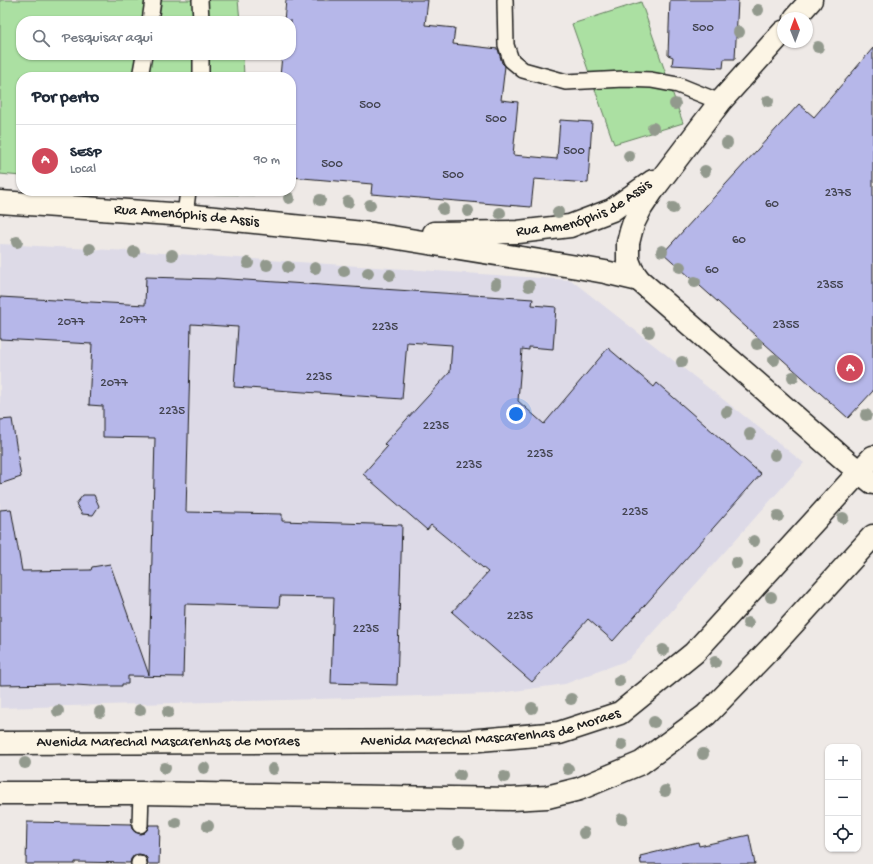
<!DOCTYPE html>
<html lang="pt">
<meta charset="utf-8">
<style>
body{margin:0;font-family:"Gochi Hand",sans-serif;background:#f2f2f3;color:#1f2937}
.controls{position:absolute;right:12px;bottom:12px;display:grid;overflow:hidden;border-radius:8px;box-shadow:0 1px 3px #0004}
.controls button{width:36px;height:36px;display:grid;place-items:center;padding:0;border:0;border-bottom:1px solid #e0e1e3;background:#fff;color:#1f2937;font:20px sans-serif}
.compass{position:absolute;left:777px;top:12px;width:36px;height:36px;border-radius:50%;background:#fff;box-shadow:0 1px 3px #0004;rotate:359deg}
.you{position:absolute;left:516px;top:414px;width:14px;height:14px;margin:-10px;border:3px solid #fff;border-radius:50%;background:#1a73e8;box-shadow:0 0 0 6px #1a73e833}
.badge{display:grid;place-items:center;width:26px;height:26px;border-radius:50%;background:#d1495b;color:#fff;font-size:13px;font-weight:700}
.pin{position:absolute;translate:-50% -50%;border:2px solid #fff;box-shadow:0 1px 4px #0006}
.list{margin:0;padding:0;list-style:none}
h2{display:flex;justify-content:space-between;align-items:center;height:52px;margin:0;padding:0 16px;font-size:17px}
h2 small{font-size:13px;font-weight:400;color:#747a83}
.list li{display:grid;grid-template-columns:26px 1fr auto;gap:12px;align-items:center;box-sizing:border-box;height:72px;padding:0 16px;border-top:1px solid #e0e1e3}
.list b{display:block;font-size:15px;white-space:nowrap}
.list p{margin:0;font-size:13px;white-space:nowrap;color:#747a83}
.list em{font-size:13px;font-style:normal;color:#747a83}
.icon{flex:none;width:22px;height:22px;fill:none;stroke:currentColor;stroke-width:2;stroke-linecap:round;stroke-linejoin:round}
.map{position:relative;flex:none;width:873px;height:864px;overflow:hidden}
.search{position:absolute;background:#fff;box-shadow:0 1px 3px #0004;left:16px;top:16px;width:280px;height:44px;display:flex;align-items:center;gap:10px;box-sizing:border-box;padding:0 14px;border-radius:16px;color:#747a83;font-size:15px}
.panel{position:absolute;background:#fff;box-shadow:0 1px 3px #0004;left:16px;top:72px;width:280px;height:124px;border-radius:16px}
.map>svg:first-child{display:block}
.built{fill:#dddae7}
.green{fill:#abe0a2;stroke:#647e5f}
.building{fill:#b6b7e9;stroke:#1c1c1c}
.lines{fill:none;stroke-linecap:round;stroke-linejoin:round}
.lane-casing{stroke:#1c1c1c;stroke-width:18}
.street-casing{stroke:#1c1c1c;stroke-width:25}
.secondary-casing{stroke:#1c1c1c;stroke-width:25}
.lane{stroke:#fcf5e5;stroke-width:15}
.street{stroke:#fcf5e5;stroke-width:22}
.secondary{stroke:#fcf5e5;stroke-width:22}
.tree{fill:#92998d}
.labels{text-anchor:middle;dominant-baseline:central;stroke-width:3;stroke-linejoin:round;paint-order:stroke}
.number-label{font-size:13px;fill:#42434f}
.street-label{font-size:15px;fill:#1c1c1c;stroke:#fcf5e5}
</style>
<div class="map">
<svg width="873" height="864" viewBox="0 0 873 864">
<rect width="100%" height="100%" fill="#eee9e6"/>
<filter id="ink" filterUnits="userSpaceOnUse"><feTurbulence type="fractalNoise" baseFrequency=".025" numOctaves="2"/><feDisplacementMap in="SourceGraphic" scale="8" xChannelSelector="R" yChannelSelector="G"/><feConvolveMatrix kernelMatrix="1 2 1 2 8 2 1 2 1" color-interpolation-filters="sRGB"/></filter>
<g filter="url(#ink)">
<!-- built -->
<path class="built" d="M0,244l147,8 424,28 233,183 -176,197 -63,24 -73,10 -492,14z"/>
<!-- green -->
<path class="green" d="M0,0h238l2,21h-219v34h222l1,22h-223v99l-21,-2z
M641,2l42,121 -69,21 -42,-120z
M182,191h72v4l-36,-1z"/>
<!-- building -->
<path class="building" d="M286,0h142l-3,25 30,3 -2,16 45,5 4,14 3,3 -4,34 17,2 -5,53 44,4 3,-39 32,2 -4,61 -54,-4 -3,28 -160,-13 1,-10 -81,-7v-100h-11l2,-22h9v-34h-7z
M670,0h68l-3,59h-11l-1,9 -51,-3 1,-8 -5,-2z
M873,48v343l-25,27 -185,-165 136,-149 15,13z
M146,277l69,2v-1l318,21 -1,6 24,2 -3,42 -24,-2v3l-7,-1 -4,52 26,23 64,-76 46,39 3,-4 104,91 -148,167 -25,-22 -56,63 -80,-70 36,-40 -57,-47 -4,5 -64,-56 24,-27 -3,-3 66,-72 2,-27 -45,-3 -5,57 -168,-12 4,-60 -47,-3 -5,188 96,2v7l120,4 -5,160 -66,-2 3,-86 -54,-1 -1,11 -94,-3 -2,73 -55,-1v8h-6v2h-31l-30,-2 -61,1v-175l11,-1 11,62 69,-1 1,-3 18,-3 39,111 6,-237 -52,-1v-31l-14,-1 3,-61 -92,-5v-42l145,8z
M12,419l9,58 -21,7v-64z
M83,495h11l5,11 -6,9 -11,-1 -6,-10z
M27,822l104,2 1,5 3,3 5,2 4,-1 3,-3 2,-5h11l-1,39h-11l-1,-6 -3,-3 -5,-1 -5,1 -3,4 -1,4 -55,-1v2h-49z
M749,835l6,29h-114l-1,-8 58,-14 1,4z"/>
<g class="lines">
<!-- lane casing -->
<g class="lane-casing">
<path id="lane" d="M200,0l1,21
M505,0l1,45 5,15 12,10 43,12 58,-3 27,1 27,5 42,17
M150,21l3,-21
M201,55v22
M140,77l4,-22
M185,215l3,-24
M140,825l1,-32
M139,864v-1"/>
</g>
<!-- street casing -->
<g class="street-casing">
<g id="street">
<path d="M795,18l16,-18"/>
<path d="M783,32l-63,70 -67,88 -12,18 -7,14 -3,9 -3,12v17l4,10 7,10 207,181 27,22"/>
<path id="s1" d="M0,202l185,13 188,19 204,33 28,5 34,8"/>
<path id="s2" d="M434,233l84,-1 52,-6 42,-16 41,-29"/>
</g>
</g>
<!-- secondary casing -->
<g class="secondary-casing">
<g id="secondary">
<path id="s3" d="M0,743l468,-2 91,-8 61,-20 74,-60 179,-196"/>
<path d="M0,793h141l371,6 35,-2 32,-8 62,-26 65,-48 64,-66 103,-113"/>
</g>
</g>
<!-- lane -->
<use href="#lane" class="lane"/>
<!-- street -->
<use href="#street" class="street"/>
<!-- secondary -->
<use href="#secondary" class="secondary"/>
</g>
<!-- trees -->
<g class="tree">
<circle cx="758" cy="10" r="6"/>
<circle cx="739" cy="32" r="6"/>
<circle cx="818" cy="47" r="6"/>
<circle cx="768" cy="101" r="6"/>
<circle cx="675" cy="104" r="6"/>
<circle cx="653" cy="128" r="6"/>
<circle cx="727" cy="143" r="6"/>
<circle cx="629" cy="156" r="6"/>
<circle cx="705" cy="171" r="6"/>
<circle cx="289" cy="198" r="6"/>
<circle cx="320" cy="200" r="6"/>
<circle cx="348" cy="202" r="6"/>
<circle cx="370" cy="205" r="6"/>
<circle cx="673" cy="208" r="6"/>
<circle cx="443" cy="209" r="6"/>
<circle cx="468" cy="211" r="6"/>
<circle cx="558" cy="212" r="6"/>
<circle cx="500" cy="213" r="6"/>
<circle cx="17" cy="242" r="6"/>
<circle cx="90" cy="249" r="6"/>
<circle cx="662" cy="251" r="6"/>
<circle cx="134" cy="252" r="6"/>
<circle cx="172" cy="255" r="6"/>
<circle cx="248" cy="263" r="6"/>
<circle cx="267" cy="265" r="6"/>
<circle cx="288" cy="267" r="6"/>
<circle cx="680" cy="267" r="6"/>
<circle cx="315" cy="268" r="6"/>
<circle cx="344" cy="271" r="6"/>
<circle cx="368" cy="273" r="6"/>
<circle cx="390" cy="275" r="6"/>
<circle cx="695" cy="282" r="6"/>
<circle cx="496" cy="284" r="6"/>
<circle cx="529" cy="286" r="6"/>
<circle cx="649" cy="332" r="6"/>
<circle cx="757" cy="344" r="6"/>
<circle cx="774" cy="360" r="6"/>
<circle cx="682" cy="362" r="6"/>
<circle cx="793" cy="377" r="6"/>
<circle cx="727" cy="412" r="6"/>
<circle cx="866" cy="415" r="6"/>
<circle cx="750" cy="434" r="6"/>
<circle cx="775" cy="455" r="6"/>
<circle cx="778" cy="516" r="6"/>
<circle cx="843" cy="518" r="6"/>
<circle cx="754" cy="541" r="6"/>
<circle cx="736" cy="563" r="6"/>
<circle cx="771" cy="597" r="6"/>
<circle cx="748" cy="623" r="6"/>
<circle cx="663" cy="650" r="6"/>
<circle cx="715" cy="662" r="6"/>
<circle cx="619" cy="681" r="6"/>
<circle cx="571" cy="699" r="6"/>
<circle cx="532" cy="708" r="6"/>
<circle cx="140" cy="710" r="6"/>
<circle cx="58" cy="711" r="6"/>
<circle cx="100" cy="712" r="6"/>
<circle cx="168" cy="712" r="6"/>
<circle cx="654" cy="722" r="6"/>
<circle cx="622" cy="745" r="6"/>
<circle cx="703" cy="754" r="6"/>
<circle cx="25" cy="763" r="6"/>
<circle cx="165" cy="768" r="6"/>
<circle cx="204" cy="768" r="6"/>
<circle cx="273" cy="769" r="6"/>
<circle cx="568" cy="769" r="6"/>
<circle cx="460" cy="775" r="6"/>
<circle cx="504" cy="777" r="6"/>
<circle cx="665" cy="791" r="6"/>
<circle cx="622" cy="819" r="6"/>
<circle cx="176" cy="823" r="6"/>
<circle cx="208" cy="826" r="6"/>
<circle cx="584" cy="833" r="6"/>
<circle cx="459" cy="842" r="6"/>
</g>
</g>
<g class="labels">
<!-- number labels -->
<g class="number-label">
<text x="703" y="28">500</text>
<text x="370" y="105">500</text>
<text x="496" y="119">500</text>
<text x="574" y="151">500</text>
<text x="332" y="164">500</text>
<text x="453" y="175">500</text>
<text x="838" y="193">2375</text>
<text x="772" y="204">60</text>
<text x="739" y="240">60</text>
<text x="712" y="270">60</text>
<text x="830" y="285">2355</text>
<text x="133" y="320">2077</text>
<text x="71" y="322">2077</text>
<text x="786" y="325">2355</text>
<text x="385" y="327">2235</text>
<text x="319" y="377">2235</text>
<text x="114" y="383">2077</text>
<text x="172" y="411">2235</text>
<text x="436" y="426">2235</text>
<text x="540" y="454">2235</text>
<text x="469" y="465">2235</text>
<text x="635" y="512">2235</text>
<text x="520" y="616">2235</text>
<text x="366" y="629">2235</text>
</g>
<!-- street labels -->
<g class="street-label">
<text stroke="none"><textPath href="#s2" startOffset="155">Rua Amenóphis de Assis</textPath></text>
<text stroke="none"><textPath href="#s1" startOffset="187">Rua Amenóphis de Assis</textPath></text>
<text stroke="none"><textPath href="#s3" startOffset="492">Avenida Marechal Mascarenhas de Moraes</textPath></text>
<text stroke="none"><textPath href="#s3" startOffset="168">Avenida Marechal Mascarenhas de Moraes</textPath></text>
</g>
</g>
</svg>
<div class="controls">
<button>+</button>
<button>−</button>
<button><svg class="icon" aria-label="locate" viewBox="0 0 24 24"><circle cx="12" cy="12" r="6"/><path d="M12 2v4M12 18v4M2 12h4M18 12h4"/></svg></button>
</div>
<svg class="compass" viewBox="-18 -18 36 36"><path d="M0-13l5 13h-10z" fill="#e53935"/><path d="M0 13l5-13h-10z" fill="#747a83"/></svg>
<div class="you"></div>
<div class="pin badge" style="left:850px;top:368px">A</div>
<div class="search"><svg class="icon" aria-label="search" viewBox="0 0 24 24"><circle cx="10" cy="10" r="6"/><path d="M15 15l6 6"/></svg>Pesquisar aqui</div>
<section class="panel">
<h2>Por perto<small></small></h2>
<ul class="list">
<li><span class="badge">A</span><div><b>SESP</b><p>Local</p></div><em>90 m</em></li>
</ul>
</section>
</div>
